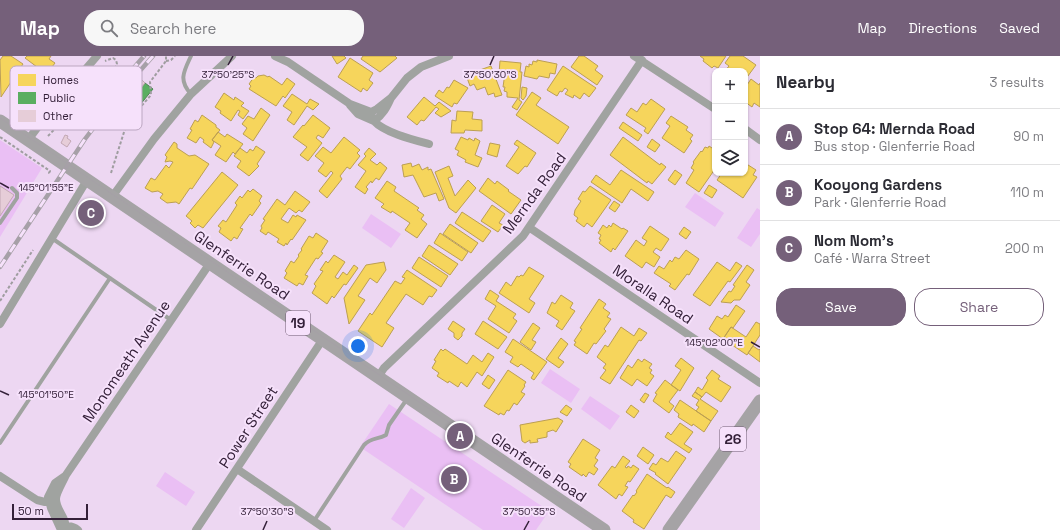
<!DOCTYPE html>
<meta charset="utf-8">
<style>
body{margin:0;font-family:"Space Grotesk",sans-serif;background:#f7f7f7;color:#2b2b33}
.controls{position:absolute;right:12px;top:12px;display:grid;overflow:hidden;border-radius:8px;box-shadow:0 1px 3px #0004}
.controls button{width:36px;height:36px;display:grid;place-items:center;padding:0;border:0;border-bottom:1px solid #e1e1e2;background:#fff;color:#2b2b33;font:20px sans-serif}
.scale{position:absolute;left:12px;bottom:10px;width:76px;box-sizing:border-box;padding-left:4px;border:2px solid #342039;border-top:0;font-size:11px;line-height:14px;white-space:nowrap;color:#342039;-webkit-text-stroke:3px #f6e1fb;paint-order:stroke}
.you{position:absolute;left:358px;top:290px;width:14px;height:14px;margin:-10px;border:3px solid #fff;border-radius:50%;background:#1a73e8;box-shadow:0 0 0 6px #1a73e833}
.badge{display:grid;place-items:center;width:26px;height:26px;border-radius:50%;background:#75607a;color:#fff;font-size:13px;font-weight:700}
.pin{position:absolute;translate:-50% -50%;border:2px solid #fff;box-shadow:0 1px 4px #0006}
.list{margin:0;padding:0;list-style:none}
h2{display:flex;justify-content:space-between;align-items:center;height:52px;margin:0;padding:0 16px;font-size:17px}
h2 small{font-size:13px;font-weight:400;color:#7c7c81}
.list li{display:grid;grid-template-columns:26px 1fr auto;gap:12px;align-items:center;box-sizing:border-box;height:56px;padding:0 16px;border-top:1px solid #e1e1e2}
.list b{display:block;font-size:15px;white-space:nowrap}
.list p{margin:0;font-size:13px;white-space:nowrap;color:#7c7c81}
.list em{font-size:13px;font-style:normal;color:#7c7c81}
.actions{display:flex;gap:8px;padding:12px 16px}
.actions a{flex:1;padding:9px 0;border:1px solid #75607a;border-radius:16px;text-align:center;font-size:14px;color:#75607a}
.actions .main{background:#75607a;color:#fff}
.icon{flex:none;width:22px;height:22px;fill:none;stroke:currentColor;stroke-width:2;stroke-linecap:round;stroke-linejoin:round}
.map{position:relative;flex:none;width:760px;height:474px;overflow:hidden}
header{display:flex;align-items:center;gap:24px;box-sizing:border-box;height:56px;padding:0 20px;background:#75607a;color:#fff}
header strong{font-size:19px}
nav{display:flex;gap:22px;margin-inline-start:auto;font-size:14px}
.search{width:280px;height:36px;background:#f7f7f7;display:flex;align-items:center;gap:10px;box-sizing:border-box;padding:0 14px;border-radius:16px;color:#7c7c81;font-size:15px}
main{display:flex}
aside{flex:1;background:#fff}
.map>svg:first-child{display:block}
.green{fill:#eabff4}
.homes{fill:#f6d55c;stroke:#bc9f52}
.public{fill:#5aae61;stroke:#4f8355}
.building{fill:#e6cdd8;stroke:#c2a8b4}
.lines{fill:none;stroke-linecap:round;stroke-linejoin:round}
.path{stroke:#9f9da0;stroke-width:2;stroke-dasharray:3 2;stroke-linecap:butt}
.lane{stroke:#a0a3a0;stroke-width:4}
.street{stroke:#a0a3a0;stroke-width:8}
.primary{stroke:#a5a3a5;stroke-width:13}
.tram{stroke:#a6a0a7;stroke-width:1}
.rail-casing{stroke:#a6a0a7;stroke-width:4.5}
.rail{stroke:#f6e1fb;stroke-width:3;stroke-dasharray:9;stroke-linecap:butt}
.ticks{fill:none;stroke:#342039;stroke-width:1.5}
.labels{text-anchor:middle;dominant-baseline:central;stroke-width:4;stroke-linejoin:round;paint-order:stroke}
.shield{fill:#f6e1fb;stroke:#6e5a73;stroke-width:1}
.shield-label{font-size:14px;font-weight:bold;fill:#342039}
.street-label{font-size:15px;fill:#342039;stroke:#f6e1fb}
.key{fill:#f6e1fb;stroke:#bca7c1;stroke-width:1}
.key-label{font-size:11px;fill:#342039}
.ticks-label{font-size:10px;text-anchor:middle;fill:#342039;stroke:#f6e1fb;stroke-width:4;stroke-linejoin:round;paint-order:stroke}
</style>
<header>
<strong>Map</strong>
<div class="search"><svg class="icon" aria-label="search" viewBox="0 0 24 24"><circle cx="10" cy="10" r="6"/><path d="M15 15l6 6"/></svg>Search here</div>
<nav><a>Map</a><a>Directions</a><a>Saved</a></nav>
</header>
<main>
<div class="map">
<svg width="760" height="474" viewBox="0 0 760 474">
<rect width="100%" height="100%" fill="#edd7f2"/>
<!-- green -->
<path class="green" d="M0,84l42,28 -42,69z
M695,137l29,20 -9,14 -30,-20z
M757,152l3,2v24l-9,13 -14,-9z
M371,158l30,20 -10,14 -29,-20z
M550,313l30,20 -9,14 -30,-20z
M590,340l30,20 -10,14 -29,-21z
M389,348l160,107 -13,19h-53l-123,-83z
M165,416l30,20 -9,14 -30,-20z
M411,432l14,10 -21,30 -13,-9z"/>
<!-- homes -->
<path class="homes" d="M3,0h8l12,8 -22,33 -1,-37z
M27,0h24l-2,3 6,4 -3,4 2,2 -5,7 -24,-18z
M332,0h12l2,2 -9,6z
M363,0h32l2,2 -17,14 -19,-13z
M579,0h5l14,10 -3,4 8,6 -6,9 -26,-18z
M700,0h26l-8,12 -4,-2 -2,2 -9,-7 1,-2z
M730,0h13l13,9 -11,15v-9h-20l4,-5 -4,-3z
M350,2l23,15 -4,7 4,3 -6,8 -4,-3 -2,4 -23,-15z
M537,4l20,4 -2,10 -5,-1 -1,5 -10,-2 -2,3 -13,-3 2,-10 3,1v-3l3,1 1,-4 4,1z
M500,5l21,2 -1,9h2l-3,28 3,2 -5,8 -5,-3 6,-9 -11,-1v-5l-3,-1 1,-4h-2l2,-14h-6z
M491,10l11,29 -7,2 -1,-4 -6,2 -3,-8 -8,3 -3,-6 -4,2 -4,-11z
M563,10l33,22 -7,9 -5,-4 -4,6 -6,-4 -1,3 -8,-4 3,-4 -3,-2 -3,4 -2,-1 -3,5 -10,-6z
M264,19l4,2 1,-1 13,9 5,-7 8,6 -10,14 -2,-2 -7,10 -27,-17 2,-3 -2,-2 5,-7 2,1 2,-2z
M751,23l8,6 1,-2v24l-6,-4 -2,4 -7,-5 2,-4 -2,-1v-9z
M454,24l14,8 -11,16 -3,-1 -2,4 -17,-11 4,-6 4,3 4,-6 2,1z
M522,31l5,1 -1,8 -3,4 -2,-2z
M532,36l9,6 -5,7 33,22 -11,17 -42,-29z
M224,37l10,7 1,-3 9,6 -3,3 8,5 -6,8 -5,-4 2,-4 -2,-1 -7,11 -11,-8 1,-2 -6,-4z
M292,38l15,10 3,-5 9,5 -6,6 -6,-4 -13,19 -7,-5 5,-8 -9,-6z
M424,41l11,9 4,-4 12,9 -10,6 -6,-4 4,-4 -3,-2 -12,14 -3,-1 -4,5 -10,-8z
M651,43l14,10 -17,25 -4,-3 2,-3 -20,-13 5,-7 6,4 6,-9 3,2z
M261,52l9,7 -17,26 -10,-7 4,-6 -5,-4 6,-8 6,3z
M457,55l16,1 -1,7 10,1v11l-17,-1 -1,3h-13l1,-13 4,1z
M202,59l14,10v2l4,3 -8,10 2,2 -3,6 -8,-6 1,-2 -4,-3 -4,6 -9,-5 5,-8 -2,-1 5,-9 3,2z
M313,59l17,13 -7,10 -5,-3 -2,3 6,5 -14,18 -8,-6 7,-8 -14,-10 10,-12 1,1z
M671,60l17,11 -2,3 7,5 -3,4 2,2 -8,12 -22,-15 8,-12 -4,-3z
M623,66l19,13 -4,6 -19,-13z
M218,76l7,5 2,-3 16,10 -8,10 -2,-2 -7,10 -11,-7 6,-9 -9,-6z
M344,81l16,13 -3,3 3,3 -10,13 -3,-2 -7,9 2,3 -15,19 -8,-7 14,-18 -2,-2 -5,6 -8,-6 6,-8 -9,-7 8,-9 8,6z
M461,81l7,3 1,-2 5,3 1,-3 5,3 -5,14 7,3 -4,9 -13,-5 1,-2 -9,-5 2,-4 -4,-2z
M623,81l37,28 1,-2 5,4 -14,17 -4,-3 -1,2 -37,-28z
M652,83l8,6 -5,7 -8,-5z
M517,84l19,13 -9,14 -2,-1 -7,8 -12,-8 13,-19 -5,-3z
M174,86l3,2v4l12,8 6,-1 14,9 -17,25 -2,-1 -11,16 -3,-2 -9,1 -7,-5 3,-4 -5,-3 -6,1 -7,-4 6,-10 4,2 11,-15 3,3 4,-6 -3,-1 -5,1 2,-5 -2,-2z
M490,87l10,2 -3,12 -10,-3z
M256,90l9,6 -8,12 2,2 -10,10 -12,-9 4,-6 -7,-5 6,-8 7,5 3,-4 3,2z
M709,90l6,4v19l-16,23 -13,-9 8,-13 -3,-2 3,-5 -1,-1 8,-11 1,1 3,-5 3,1z
M369,92l7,6 -6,6 7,5 3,-3 7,6 -8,12 -3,-2 -4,5 -1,-2 -5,6 2,2 -3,5 -10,-7 11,-16 -8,-6 8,-9 -2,-2z
M411,107l1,4 7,-3 3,6 6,-3v3l3,-1 13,30 -5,2 -3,-8 -12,4 -11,-22 -9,2 -2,-12z
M745,107l11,7 -3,5 4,2 -14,21 -26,-18 5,-7h23z
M449,110l4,10 -5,2 7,18 13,-16 8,8 -20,25 -7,-5 -14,-36z
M621,114l33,22 -6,9 -17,-12 -9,14 -31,-21 5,-7 14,10z
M675,114l7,5 -7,10 -7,-5z
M222,116l16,13 -35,43 -5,-3 -3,3 -5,-5 2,-2 -6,-5z
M488,122l7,6 2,-3 12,9 -1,1 13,9 -10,14 -32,-23z
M387,125l9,6 -2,4 25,17 -2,2 7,5 -3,4 6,5 -10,14 -12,-8 5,-7 -18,-12 -1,2 -10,-6 3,-3 -9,-6z
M709,129l8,5 -5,8 -8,-5z
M590,130l21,14 -19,27 -5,-4 -3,4 -8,-6 2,-3 -4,-3 1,-5 6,-9 -3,-2 5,-8 2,1z
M253,133l9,7 -3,5 2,2 -9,13 -2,-2 -10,14 3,1 -6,10 -3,-2 -3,4 -12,-9 2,-4 -3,-2 5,-6 3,2 11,-17 -2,-2 5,-7 2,2 6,-8 2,2z
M295,135l15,11 -8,10 -3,-2 -3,3 -7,-5 -8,11 7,4 5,-8 3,2 1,-2 9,5 -14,20 -1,-1 -4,6 -1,-2 -2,3 -7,-4 2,-3 -11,-7 -2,3 -6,-4 2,-3 -1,-2 4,-6 -2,-1 14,-20 8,6z
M614,145l6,4 -5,7 -6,-4z
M492,149l13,9 -6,9 4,2 -5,7 -17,-11z
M462,156l29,19 -8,11 -28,-19z
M613,167l9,6 1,-1 5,3 -13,19 -2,-2 -2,4 -12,-9 2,-3 -2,-1 2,-4 -3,-2 5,-8 4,3 2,-3 2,2z
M450,168l28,19 -7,10 -28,-19z
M650,170l19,13 -8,12 -5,-3 -3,4 7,5 -6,10 -8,-5 -4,6 -17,-12 11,-16 8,6 3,-5 -5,-3z
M684,171l7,5 -5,7 -7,-5z
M316,177l12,8 -7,11 2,1 -5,6 -2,-1 -11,17 3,1 -5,9 -4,-2 -2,3 -13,-8 3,-5 -2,-2 6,-10 3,2 5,-7 -1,-1 4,-5 -1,-1 8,-13 4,2z
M440,177l28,19 -6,9 -28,-18z
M429,189l29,19 -8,11 -28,-19z
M686,194l13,9 -10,16 -2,-1 -12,16 -6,-4 2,-2 -17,-11 5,-7 5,3 6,-9 2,2 3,-5 4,2z
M334,199l11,7 -10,15 3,2 5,-7 4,3 7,-10 4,3 -12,17 -2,-1 -10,14 -2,-2 -5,8 -15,-11 4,-7 -2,-2 9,-13 -3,-1 6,-9 2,2z
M419,201l29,19 -7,11 -29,-19z
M384,206l2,8 -9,13 -7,-5 -12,18 7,4 -16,24 -5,-26 22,-33z
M717,206l13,9 6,-9 6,4 -12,16 -2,-1 -18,25 -17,-11z
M747,209l7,5 -8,12 4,3 -10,15h-6l-3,3 -10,-1 8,-11 2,1 4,-6 -2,-1z
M529,211l15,9 -15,23 6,4 -6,10 -30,-20 7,-11 5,4 6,-10 2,1 2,-2 2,1z
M407,214l30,20 -5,7 -3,-1 -6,9 -17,-11 -20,29 8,5 -12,19 -24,-16 12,-18 2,2 23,-34 6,3 4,-6 -3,-1z
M490,234l9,6 -3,5 20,13 -3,4 4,3 -8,12 -21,-14 8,-13 -11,-7z
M561,239l12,8 -3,5 5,3 -13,19 -6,-4 3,-5 -12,-8 5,-11 3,2z
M599,243l7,5 -3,4 7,5 -3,4 4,2 -7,10 2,2 -10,13 -2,-1 -7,11 -13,-9 2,-3 -2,-1 8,-12 -2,-1z
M736,249l9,6 -12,17 -2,-1 -8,12 -14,-10 8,-13 5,3 3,-4 3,2z
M453,265l12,8 -3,4v3l-4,4 -4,-3v-4l-6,-4z
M483,265l24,16 -9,12 -23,-15z
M756,266l4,2v11l-13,20 -24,-16 8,-12 15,10z
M533,267l7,5 -8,12 4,2 -5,8 -11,-8z
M621,271l13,9 5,-8 8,5 -6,8 -2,-1 -29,44 -10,-6 6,-8 -3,-2 3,-4 -9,-7 8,-12 3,2z
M561,282l7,6 -10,14 6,4 -5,6 -13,-9z
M513,283l34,23 -13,18 -3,-2 3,-5 -13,-9 -3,3 -8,-5 3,-5 -8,-5z
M753,290l6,4 1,-1v13l-12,-9z
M441,293l2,2 2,-2 22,15 6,-9 9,7 6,-9 6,4 -12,19 -5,-4 -10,15 -6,-5 -3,5 -9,-6 -1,2 -11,-7 2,-3 -7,-5 4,-7 -2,-1z
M681,302l13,10 -14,23 -9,-6 10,-15 -6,-4z
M638,303l4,3 2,-3 8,5 -3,4 3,2 -2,3 4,3 -7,10 -10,-7 -5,7 -12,-8 8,-13 4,3z
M508,314l18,12 -2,3 1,1 -4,6 4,2 -8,11 -3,-2 -5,8 -2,-1 -3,5 -4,-2 -1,2 -15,-9z
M712,314l8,6 -2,3 13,8 -10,15 -15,-10 -4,5 -7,-5 3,-5 4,3 6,-10 -2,-2z
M488,319l7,5 -6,9 -7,-5z
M665,324l13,10 -9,12 5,4 -5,7 -16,-12 4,-7 -2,-1z
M695,336l7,5 -2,2 18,12 -7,10 -15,-10 3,-4 -3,-2 3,-5 -7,-4z
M645,337l4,2 -5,8 -4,-3z
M680,344l31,21 -7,11 -11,-8 -1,2 -14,-9 1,-3 -5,-4z
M566,349l6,4 -5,7 -7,-4z
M631,349l8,6 -5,7 -8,-6z
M558,362l5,3 -7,11 -3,-2 -6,2v5l-10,2 1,3 -8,1v-3l-5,3 -3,-2 -2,-16z
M680,367l13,9 -9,12 8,5 -3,4 -24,-16 3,-5 3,3z
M583,383l17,11 -5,8 3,2 -4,6 4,3 -4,6 -5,-3 -3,5 -3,-3 -1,2 -13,-9 2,-3 -3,-2z
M643,391l11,8 -6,9 -11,-8z
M676,395l10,7 -18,26 -13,-10 1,-1 -7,-4 4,-6 3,2 5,-7 7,4z
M623,400l7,5 -5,6 2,1 1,-2 3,2 2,-3 6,4 -9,13 -2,-1 -3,5 3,1 -6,9 -3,-2 -3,5 -18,-14 14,-19 3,2z
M647,418l20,14 1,-1 7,5 -4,6 -5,-3 -22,34 -11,-7 1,-2 -12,-9 11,-16 1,1 3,-4 -1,-1z"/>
<!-- public -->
<path class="public" d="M145,27l8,6 -18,22 4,3 -5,6 -12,-9z"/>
<!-- building -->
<path class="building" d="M142,24l3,3 -23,28 -3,-3z
M65,79l3,1 -1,2 4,3 -4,6 -6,-4z
M0,130l14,9 -14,21z"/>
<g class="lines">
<!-- path -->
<path class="path" d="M166,5l5,-1 4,-4
M113,14l9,8
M118,44l16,15
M81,46l1,-11 3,-7
M48,80l25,-26 26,-24 13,-13 5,-9 -1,-4 -3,-2 -8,3
M0,81l50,34 -1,2 1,1
M111,117l14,-44 7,-12 19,-22 -1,-13 16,-21v-5
M0,245l33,-51"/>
<!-- lane -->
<path class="lane" d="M191,0c-7,15 -13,24 0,38
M0,167l17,-25v-5l-5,-5
M53,183l118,81
M0,387l110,-165
M314,465l50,-76c8,-8 13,-5 22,-10l3,-10 18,-26"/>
<!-- street -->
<path class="street" d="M275,0l13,6 62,42 21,8 6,-3 14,-11 16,-20 14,-11 28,-11
M634,0l81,53
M350,49l8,9 16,7c9,-6 13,-14 17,-23
M371,56c0,3 1,6 3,9 11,12 40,19 55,23
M745,73l15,11
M28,84l24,-32 45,-52
M112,141l42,-58 37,-45 41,-38
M530,172l230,155
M0,268l87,-144
M378,321l6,-9 139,-132 119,-176
M237,413l90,61
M0,420l37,24 8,2 8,-2
M62,472c6,-3 11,-2 16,2
M61,474l-10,-22 -3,-11 7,-14 10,-7
M65,474c3,-12 -9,-19 -9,-31 0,-6 7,-17 10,-24l144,-212
M196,474l127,-191"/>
<!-- primary -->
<path class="primary" d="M0,65l604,409
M669,474l91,-129"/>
<!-- tram -->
<path class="tram" d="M0,62l608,412"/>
<!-- rail casing -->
<g class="rail-casing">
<path id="rail" d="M108,42l36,-42
M0,211l85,-128 32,-42 36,-41"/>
</g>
<!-- rail -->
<use href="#rail" class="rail"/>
</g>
<!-- ticks -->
<path class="ticks" d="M228,9l5,-9M490,9l4,-9M0,127l9,5M751,286l9,5M0,335l9,4M263,474l4,-9M524,474l5,-9"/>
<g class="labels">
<!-- shield labels -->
<g class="shield">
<rect x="286" y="255" width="24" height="24" rx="3"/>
<rect x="720" y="371" width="26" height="24" rx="3"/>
</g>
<g class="shield-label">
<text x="298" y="267">19</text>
<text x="733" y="383">26</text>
</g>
<!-- street labels -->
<g class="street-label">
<text transform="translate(534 137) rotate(-54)">Mernda Road</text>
<text transform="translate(242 209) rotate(34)">Glenferrie Road</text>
<text transform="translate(653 238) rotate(34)">Moralla Road</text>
<text transform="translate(126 305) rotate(-56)">Monomeath Avenue</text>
<text transform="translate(248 371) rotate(-57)">Power Street</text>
<text transform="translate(539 411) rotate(34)">Glenferrie Road</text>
</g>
</g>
<!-- legend -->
<rect x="10" y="10" width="132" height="64" rx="6" class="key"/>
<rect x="18" y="18" width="18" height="12" fill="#f6d55c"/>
<rect x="18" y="36" width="18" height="12" fill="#5aae61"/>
<rect x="18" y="54" width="18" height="12" fill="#e6cdd8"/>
<g class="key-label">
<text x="43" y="28">Homes</text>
<text x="43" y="46">Public</text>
<text x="43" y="64">Other</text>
</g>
<g class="ticks-label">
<text x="228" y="22">37°50'25"S</text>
<text x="490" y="22">37°50'30"S</text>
<text x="46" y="135">145°01'55"E</text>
<text x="714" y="290">145°02'00"E</text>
<text x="46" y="342">145°01'50"E</text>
<text x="267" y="459">37°50'30"S</text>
<text x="529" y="459">37°50'35"S</text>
</g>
</svg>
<div class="controls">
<button>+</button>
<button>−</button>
<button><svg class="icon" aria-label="layers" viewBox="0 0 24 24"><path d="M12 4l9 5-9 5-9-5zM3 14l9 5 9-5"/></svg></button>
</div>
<div class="scale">50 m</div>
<div class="you"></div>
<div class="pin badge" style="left:460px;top:380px">A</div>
<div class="pin badge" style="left:454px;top:423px">B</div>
<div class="pin badge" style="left:91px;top:157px">C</div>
</div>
<aside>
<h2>Nearby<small>3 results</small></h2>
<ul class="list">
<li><span class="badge">A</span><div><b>Stop 64: Mernda Road</b><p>Bus stop · Glenferrie Road</p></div><em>90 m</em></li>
<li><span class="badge">B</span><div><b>Kooyong Gardens</b><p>Park · Glenferrie Road</p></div><em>110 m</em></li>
<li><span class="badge">C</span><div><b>Nom Nom's</b><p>Café · Warra Street</p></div><em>200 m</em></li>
</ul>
<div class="actions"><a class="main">Save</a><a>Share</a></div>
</aside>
</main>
